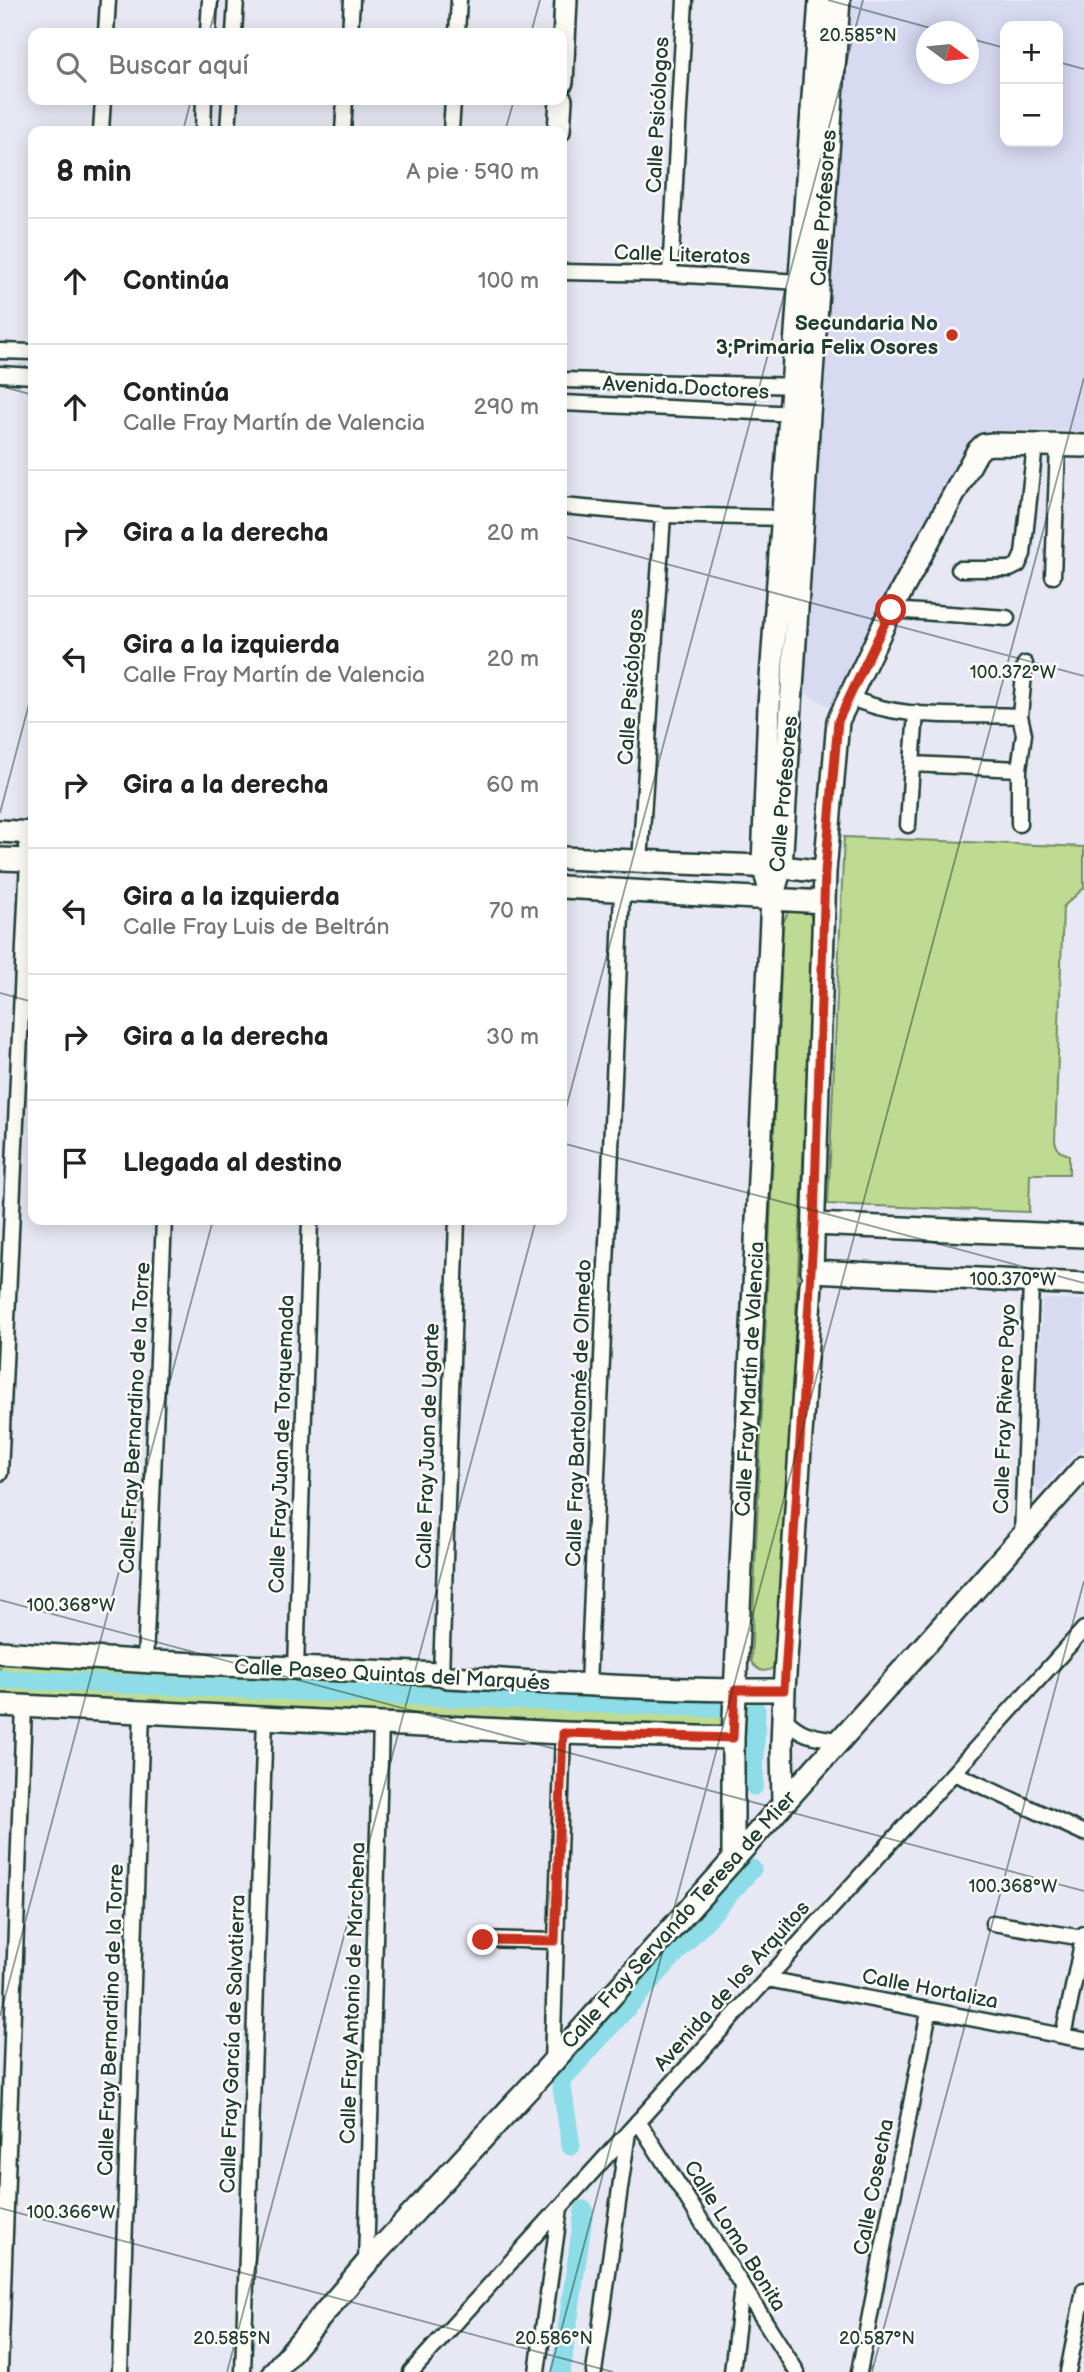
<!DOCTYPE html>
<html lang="es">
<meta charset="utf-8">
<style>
body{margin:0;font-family:"Balsamiq Sans",sans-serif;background:#f2f2f2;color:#222}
.controls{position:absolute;right:21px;top:21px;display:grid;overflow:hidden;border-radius:14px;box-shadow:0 4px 18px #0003}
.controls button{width:63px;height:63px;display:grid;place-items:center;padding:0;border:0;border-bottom:2px solid #e0e0e0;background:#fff;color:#222;font:35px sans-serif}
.compass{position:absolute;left:916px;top:21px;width:63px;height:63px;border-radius:50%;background:#fff;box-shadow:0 4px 18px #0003;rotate:105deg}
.stop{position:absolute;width:21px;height:21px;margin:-16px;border:5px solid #c8321e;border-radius:50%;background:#fff}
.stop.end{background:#c8321e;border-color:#fff;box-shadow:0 2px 7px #0008}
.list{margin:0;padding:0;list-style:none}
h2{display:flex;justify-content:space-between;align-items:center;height:91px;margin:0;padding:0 28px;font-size:30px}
h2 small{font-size:23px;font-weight:400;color:#767676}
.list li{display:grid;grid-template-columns:46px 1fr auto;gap:21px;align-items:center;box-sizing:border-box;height:126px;padding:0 28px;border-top:2px solid #e0e0e0}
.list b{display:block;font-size:26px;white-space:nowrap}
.list p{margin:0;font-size:23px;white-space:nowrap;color:#767676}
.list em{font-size:23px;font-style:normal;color:#767676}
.icon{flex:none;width:38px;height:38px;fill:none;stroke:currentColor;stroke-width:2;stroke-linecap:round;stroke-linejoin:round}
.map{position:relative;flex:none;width:1084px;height:2372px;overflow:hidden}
.search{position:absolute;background:#fff;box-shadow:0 4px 18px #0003;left:28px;top:28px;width:539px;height:77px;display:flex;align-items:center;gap:18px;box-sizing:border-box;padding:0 24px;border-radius:14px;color:#767676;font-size:26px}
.panel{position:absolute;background:#fff;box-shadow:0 4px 18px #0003;left:28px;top:126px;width:539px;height:1099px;border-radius:14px}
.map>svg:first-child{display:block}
.built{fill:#d8daf2;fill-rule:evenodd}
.green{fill:#bfdb92;stroke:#6f8c63;stroke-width:2}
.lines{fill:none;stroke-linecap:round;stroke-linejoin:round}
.canal{stroke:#8cdde7;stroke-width:19}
.street-casing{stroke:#1f3d34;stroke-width:19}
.secondary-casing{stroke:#1f3d34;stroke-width:26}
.street{stroke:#fdfcf7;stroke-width:14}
.secondary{stroke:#fdfcf7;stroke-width:21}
.route{stroke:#c8321e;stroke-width:9}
.ticks{fill:none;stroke:#1f3d34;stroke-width:2;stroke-opacity:0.45}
.poi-dot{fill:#c8321e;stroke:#fdfcf7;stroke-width:2.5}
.labels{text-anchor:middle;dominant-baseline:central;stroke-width:5;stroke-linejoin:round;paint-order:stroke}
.street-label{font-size:21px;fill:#1f3d34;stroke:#fdfcf7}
.poi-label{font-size:21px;font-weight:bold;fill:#1f3d34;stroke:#fdfcf7;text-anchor:end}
.ticks-label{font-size:18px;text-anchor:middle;fill:#1f3d34;stroke:#fdfcf7;stroke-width:5;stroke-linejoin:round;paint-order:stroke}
</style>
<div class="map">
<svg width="1084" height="2372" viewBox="0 0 1084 2372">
<rect width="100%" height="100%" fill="#e7e8f4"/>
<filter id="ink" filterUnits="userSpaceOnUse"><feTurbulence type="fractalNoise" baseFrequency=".0143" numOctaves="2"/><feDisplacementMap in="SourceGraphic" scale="14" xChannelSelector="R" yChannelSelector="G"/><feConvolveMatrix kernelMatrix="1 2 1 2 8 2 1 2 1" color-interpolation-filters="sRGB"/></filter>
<g filter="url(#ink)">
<!-- built -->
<path class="built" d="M842,0h242v431l-95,-1 -11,6 -145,273 -35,-20zM1005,26h53v116h-53zM926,32h42v42h-42z
M1043,1299l41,1v143l-45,50 -8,-15z"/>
<!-- green -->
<path class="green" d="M844,837l240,10v41l-21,19 -8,235 4,9 10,4v19h-39l-1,38 -201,-8z
M803,907l7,7 4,10 -34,737c-9,12 -21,14 -29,0l32,-738 5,-11z
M0,1664l718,30 13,5 -2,22 -12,7 -717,-34z"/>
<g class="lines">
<!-- canal -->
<path class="canal" d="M0,1679l719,29
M754,1786l2,-76
M571,2146l-10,-65 191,-212
M561,2372l23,-162"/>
<!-- street casing -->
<g class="street-casing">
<path id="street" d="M106,33l2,-33
M208,33l2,-33
M234,33l2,-33
M350,33l2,-33
M457,33l2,-33
M101,131l2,-31
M203,131l1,-31
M228,131l2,-31
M343,131l2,-31
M451,131l2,-31
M562,272l108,2 130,8
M670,274l15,-274
M0,351l33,1
M0,374l33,2
M562,380l238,6
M562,403l236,11
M562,506l101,9 119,3
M959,569h51l8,-4 5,-11 12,-109
M1053,576l5,-131
M891,610l116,8
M849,697c54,25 114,16 171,19l4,18 -5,35 -107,-5 4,-51
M1020,716l5,-52
M1019,824v-55
M908,825l4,-61
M640,862l23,-347
M0,1473l28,-614 -2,-26
M1022,1537l9,-254
M145,1661l19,-441
M296,1669l14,-449
M441,1674l16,-454
M588,1685l34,-793
M783,1717c19,20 32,20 57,23
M954,1773l130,60
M993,1923l90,15
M483,1939l73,2
M767,1979l317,61
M1063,2036l21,-102
M552,2063l11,-330
M638,2121l159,251
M366,2264l15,-541
M0,2372l24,-666
M120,2372l22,-661
M243,2372l22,-654
M411,2372l673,-743
M537,2372l23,-164
M594,2372l34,-240
M732,2372l10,-85
M859,2372l70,-361
M1068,2372l16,-82"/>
</g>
<!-- secondary casing -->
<g class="secondary-casing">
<path id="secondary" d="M562,82l4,-82
M559,131l2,-31
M1084,446l-91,-2 -9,1 -7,7 -86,158 -53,111 -13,151 -13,399 272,13
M0,831l33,2
M562,858l219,9 44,5
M0,859l33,1
M562,887l262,15
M772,897l-9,-31 6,-160 51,-706
M814,1224l270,12
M0,1652l152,10 289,12 7,3c112,6 224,14 336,13
M0,1705l563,28 170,5
M783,1803l-1,-56 2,-57 27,-406
M733,1860v-122l39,-840 9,-31 28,-452 30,-415
M274,2372l92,-108 167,-180 551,-617"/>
</g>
<!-- street -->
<use href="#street" class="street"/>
<!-- secondary -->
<use href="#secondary" class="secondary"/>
</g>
</g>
<g class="lines" filter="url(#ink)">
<!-- route -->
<path class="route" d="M483,1940l72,1 8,-208 170,5 2,-48h49l30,-466 11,-352 13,-151 53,-111"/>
</g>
<!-- ticks -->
<path class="ticks" d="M828,0l117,32M209,33l9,-33M531,33l9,-33M968,38l37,10M1058,62l26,7M183,131l8,-31M505,131l9,-31M0,386l33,9M562,536l522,140M0,813l33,-124M0,993l33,9M562,1123l301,-1123M562,1143l522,140M0,1600l1084,291M0,2016l213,-796M0,2208l613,164M227,2372l309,-1152M550,2372l534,-1994M872,2372l212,-791"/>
<!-- markers -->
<circle class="poi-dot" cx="952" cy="335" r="7"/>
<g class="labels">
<!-- street labels -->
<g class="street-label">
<text transform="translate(658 115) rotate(-87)">Calle Psicólogos</text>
<text transform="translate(824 208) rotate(-86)">Calle Profesores</text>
<text transform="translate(682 255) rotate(2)">Calle Literatos</text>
<text transform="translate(686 388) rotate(3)">Avenida Doctores</text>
<text transform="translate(631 687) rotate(-86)">Calle Psicólogos</text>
<text transform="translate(784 794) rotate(-85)">Calle Profesores</text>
<text transform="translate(750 1379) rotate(-87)">Calle Fray Martín de Valencia</text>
<text transform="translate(1005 1409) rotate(-88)">Calle Fray Rivero Payo</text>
<text transform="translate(579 1413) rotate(-88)">Calle Fray Bartolomé de Olmedo</text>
<text transform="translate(135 1418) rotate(-87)">Calle Fray Bernardino de la Torre</text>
<text transform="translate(282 1444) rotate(-88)">Calle Fray Juan de Torquemada</text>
<text transform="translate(428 1446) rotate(-88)">Calle Fray Juan de Ugarte</text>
<text transform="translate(392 1675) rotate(3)">Calle Paseo Quintas del Marqués</text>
<text transform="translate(679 1920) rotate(-48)">Calle Fray Servando Teresa de Mier</text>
<text transform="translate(732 1986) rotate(-48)">Avenida de los Arquitos</text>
<text transform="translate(930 1989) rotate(11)">Calle Hortaliza</text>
<text transform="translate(353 1993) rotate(-88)">Calle Fray Antonio de Marchena</text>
<text transform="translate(111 2020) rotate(-88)">Calle Fray Bernardino de la Torre</text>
<text transform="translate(233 2044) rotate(-88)">Calle Fray García de Salvatierra</text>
<text transform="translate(874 2187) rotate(-79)">Calle Cosecha</text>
<text transform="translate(735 2236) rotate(58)">Calle Loma Bonita</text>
</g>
<!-- poi labels -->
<g class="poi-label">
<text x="938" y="323">Secundaria No<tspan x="938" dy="24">3;Primaria Felix Osores</tspan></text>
</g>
</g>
<g class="ticks-label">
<text x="858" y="41">20.585°N</text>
<text x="1013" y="678">100.372°W</text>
<text x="1013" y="1285">100.370°W</text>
<text x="71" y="1611">100.368°W</text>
<text x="1013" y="1892">100.368°W</text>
<text x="71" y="2218">100.366°W</text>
<text x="232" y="2344">20.585°N</text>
<text x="554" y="2344">20.586°N</text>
<text x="877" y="2344">20.587°N</text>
</g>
</svg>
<div class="controls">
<button>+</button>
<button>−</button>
</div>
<svg class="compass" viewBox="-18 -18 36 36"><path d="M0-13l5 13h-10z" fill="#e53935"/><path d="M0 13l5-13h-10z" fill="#767676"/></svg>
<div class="stop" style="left:891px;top:610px"></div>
<div class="stop end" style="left:483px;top:1940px"></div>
<div class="search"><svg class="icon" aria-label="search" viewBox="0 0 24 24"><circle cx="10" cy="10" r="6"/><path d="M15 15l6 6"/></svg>Buscar aquí</div>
<section class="panel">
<h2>8 min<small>A pie · 590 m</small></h2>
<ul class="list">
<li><svg class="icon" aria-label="ahead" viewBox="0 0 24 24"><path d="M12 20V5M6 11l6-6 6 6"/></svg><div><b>Continúa</b></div><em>100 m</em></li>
<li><svg class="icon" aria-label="ahead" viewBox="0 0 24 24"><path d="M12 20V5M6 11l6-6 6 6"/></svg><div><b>Continúa</b><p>Calle Fray Martín de Valencia</p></div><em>290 m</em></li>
<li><svg class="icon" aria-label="right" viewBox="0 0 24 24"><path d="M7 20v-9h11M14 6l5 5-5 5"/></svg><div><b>Gira a la derecha</b></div><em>20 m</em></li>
<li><svg class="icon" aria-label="left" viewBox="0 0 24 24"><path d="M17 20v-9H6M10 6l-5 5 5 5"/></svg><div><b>Gira a la izquierda</b><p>Calle Fray Martín de Valencia</p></div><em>20 m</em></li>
<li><svg class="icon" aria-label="right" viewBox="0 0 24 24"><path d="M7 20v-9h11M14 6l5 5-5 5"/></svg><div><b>Gira a la derecha</b></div><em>60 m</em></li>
<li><svg class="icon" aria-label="left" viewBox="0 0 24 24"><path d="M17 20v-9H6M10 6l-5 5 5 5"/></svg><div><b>Gira a la izquierda</b><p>Calle Fray Luis de Beltrán</p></div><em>70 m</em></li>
<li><svg class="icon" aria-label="right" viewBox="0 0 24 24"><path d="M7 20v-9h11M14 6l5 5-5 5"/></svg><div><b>Gira a la derecha</b></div><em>30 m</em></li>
<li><svg class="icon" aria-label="arrive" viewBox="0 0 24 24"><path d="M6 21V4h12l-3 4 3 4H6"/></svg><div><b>Llegada al destino</b></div></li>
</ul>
</section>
</div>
